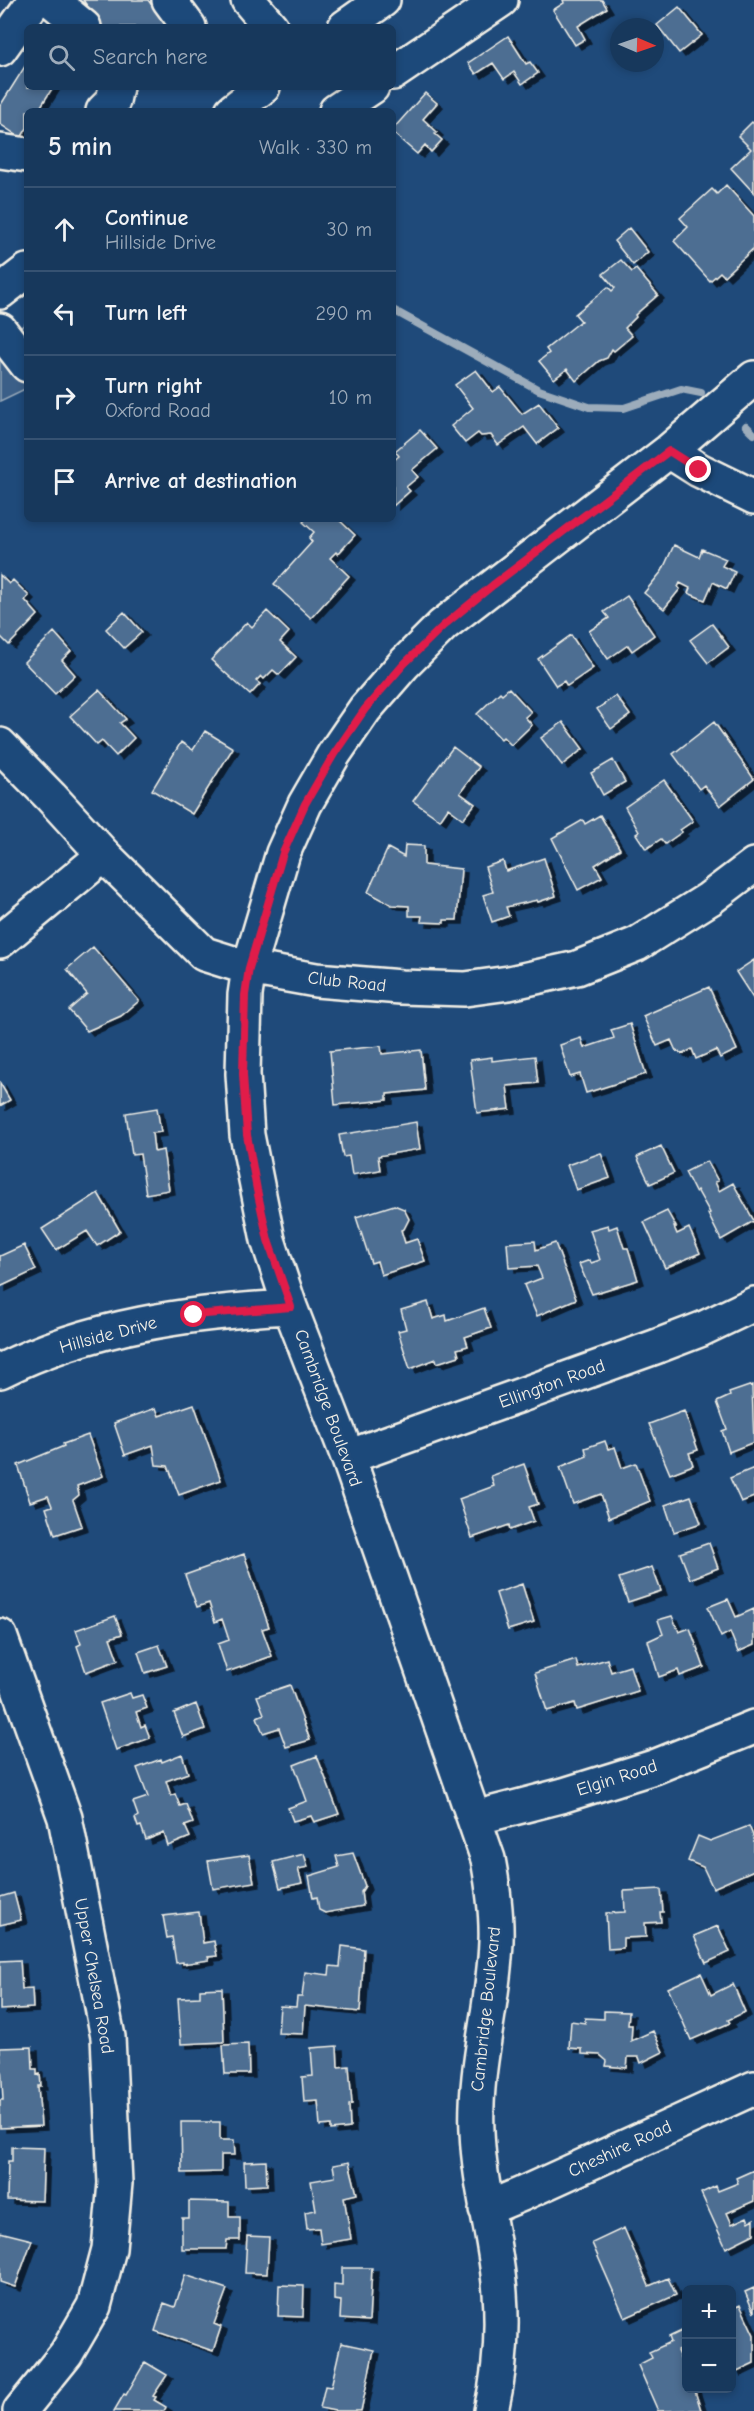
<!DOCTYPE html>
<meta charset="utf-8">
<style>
body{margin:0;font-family:"Comic Neue",sans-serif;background:#244365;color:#f1f3f6}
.controls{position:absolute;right:18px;bottom:18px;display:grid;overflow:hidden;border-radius:9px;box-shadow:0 3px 9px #0003}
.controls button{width:54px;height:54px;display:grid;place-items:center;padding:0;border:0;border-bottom:2px solid #365272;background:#17385c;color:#f1f3f6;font:30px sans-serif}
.compass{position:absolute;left:610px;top:18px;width:54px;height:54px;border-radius:50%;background:#17385c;box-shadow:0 3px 9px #0003;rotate:92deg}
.stop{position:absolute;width:18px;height:18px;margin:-14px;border:4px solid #e11d48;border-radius:50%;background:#fff}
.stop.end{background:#e11d48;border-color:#fff;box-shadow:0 2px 6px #0008}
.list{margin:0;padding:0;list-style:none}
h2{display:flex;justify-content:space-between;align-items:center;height:78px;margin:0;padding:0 24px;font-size:26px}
h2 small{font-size:20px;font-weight:400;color:#9eacbb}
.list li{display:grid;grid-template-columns:39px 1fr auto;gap:18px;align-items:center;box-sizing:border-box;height:84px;padding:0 24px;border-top:2px solid #365272}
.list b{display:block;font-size:22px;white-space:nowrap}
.list p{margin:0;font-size:20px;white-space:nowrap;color:#9eacbb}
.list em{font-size:20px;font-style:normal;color:#9eacbb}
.icon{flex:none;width:33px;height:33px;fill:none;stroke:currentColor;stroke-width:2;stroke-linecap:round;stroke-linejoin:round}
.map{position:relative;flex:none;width:754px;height:2411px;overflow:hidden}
.search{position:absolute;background:#17385c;box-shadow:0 3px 9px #0003;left:24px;top:24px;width:372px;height:66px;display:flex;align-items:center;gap:15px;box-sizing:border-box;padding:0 21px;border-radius:9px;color:#9eacbb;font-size:22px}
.panel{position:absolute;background:#17385c;box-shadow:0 3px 9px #0003;left:24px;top:108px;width:372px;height:414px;border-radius:9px}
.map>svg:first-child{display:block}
.green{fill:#3a5f88;stroke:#97a8b8;stroke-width:1.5}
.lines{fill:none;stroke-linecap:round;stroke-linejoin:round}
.stream{stroke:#9cacbb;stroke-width:8}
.building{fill:#4d6e92;stroke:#f4f1e8;stroke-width:1.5;filter:url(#shadow)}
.minor-casing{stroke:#f4f1e8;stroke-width:38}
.major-casing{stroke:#f4f1e8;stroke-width:38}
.minor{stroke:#1f4a7a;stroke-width:33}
.major{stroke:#1f4a7a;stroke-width:33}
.route{stroke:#e11d48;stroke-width:8}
.labels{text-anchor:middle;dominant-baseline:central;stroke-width:6;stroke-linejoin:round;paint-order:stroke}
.street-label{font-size:18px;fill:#f4f1e8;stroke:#1f4a7a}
</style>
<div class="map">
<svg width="754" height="2411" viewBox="0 0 754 2411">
<defs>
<filter id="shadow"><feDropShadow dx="6" dy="4" stdDeviation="0" flood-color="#0009"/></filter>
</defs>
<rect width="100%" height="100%" fill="#1f4a7a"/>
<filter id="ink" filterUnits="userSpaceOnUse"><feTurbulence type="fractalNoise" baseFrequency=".0167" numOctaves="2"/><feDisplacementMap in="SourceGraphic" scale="12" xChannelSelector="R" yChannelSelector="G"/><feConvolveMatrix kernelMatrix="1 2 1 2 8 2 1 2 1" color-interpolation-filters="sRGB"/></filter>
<g filter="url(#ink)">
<!-- green -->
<path class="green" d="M27,322v66l-27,13v-56z"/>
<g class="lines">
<!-- stream -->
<path class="stream" d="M393,310l146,80 50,17 35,1 57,-19 20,4
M746,426l8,8"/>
</g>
<!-- building -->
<path class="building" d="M83,0h65l20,27h-66z
M563,0h39l5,8 -29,18 7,13 -10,6 -22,-35 11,-7z
M679,7l23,28 -23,18 -22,-28z
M508,36l18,28 4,-2 8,11 -16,11 -8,-12 -10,7 -11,-16 -17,11 -8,-11z
M27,63v24h26l-15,24h-11v17l-6,10 -21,-14v-18z
M425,93l12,10 -14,16 14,13 -2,2 7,6 -11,12 -6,-7 -8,9 -24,-21v-4z
M752,122l2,2v69l-23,-25 20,-19 -13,-13z
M726,185l28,31v32l-30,28 -4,-4 -10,9 -36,-40 14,-14 -8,-9 32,-29 5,5z
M629,228l19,24 -15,13 -19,-24z
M621,260l11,12 4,-3 22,26 -23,20 1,2 -11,11 7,8 -18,15 -2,-2 -5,9 -8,3 -23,20 -9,-12 -13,10 -15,-18 10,-8 -3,-4 35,-28 -6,-7 33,-27 4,4 3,-3 -12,-14z
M476,370l17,22 7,-5 22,27 17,-11 19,25 -21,16 -13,-17 -26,18 -7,-10 -10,1 -3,-3 -13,10 -14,-17 22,-18 -18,-23z
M420,430l17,19 -25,21 6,7 -12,10 4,4 -17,15v-45l6,-5 -4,-5z
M306,519h32l17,16 -17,19 -2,-2 -6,6 19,18 -38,42 -37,-34 38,-42 -3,-4 5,-6 -11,-10z
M674,545l25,12 3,-8 24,10 -4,7 13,6 -8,17 -14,-7 -8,18 -17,-7 2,-5 -10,-5 -2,4 2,2 -16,20 -20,-16 18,-22z
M0,575l9,9 4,-4 16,16 -4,4 13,15 -29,30 -9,-9z
M627,596l27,39 -22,16 -4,-6 -20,14 -19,-28 20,-13 -5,-6z
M267,611l22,21 -9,10 16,15 -17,18 -6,-5 -9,9 -3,-3 -5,5 4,3 -10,11 -39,-35 36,-38 5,5z
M124,612l18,20 -18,16 -18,-19z
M712,624l17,23 -21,16 -18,-23z
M54,632l17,19 -9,9 13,15 -20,19 -31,-32z
M571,635l22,33 -26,18 -3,-5 -8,5 -18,-27z
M509,688l22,24 -6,5 7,8 -21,20 -8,-8 -2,2 -24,-25 23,-22 2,2z
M99,690l27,29 -6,4 14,15 -18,18 -14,-15 -5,4 -27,-29z
M616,696l14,19 -19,14 -14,-20z
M563,722l20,27 -21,16 -21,-27z
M714,722l40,57 -34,27 -16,-21 -5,4 -26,-35z
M205,731l28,17 -41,66 -40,-24 29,-48 12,8z
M453,747l26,20 -19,26 15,11 -12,15 -15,-11 -8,12 -27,-19z
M613,760l12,22 -22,13 -12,-22z
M664,780l29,41 -13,9 2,2 -17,12 -4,-5 -15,10 -10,-15 3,-2 -14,-25z
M600,815l20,34 -25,16 7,12 -24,13 -26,-52 31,-18 2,4z
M405,845l19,1v19l37,4 -4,51h-13v3l-23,-1 1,-6h-13v-10l-17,-1 -24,-13 20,-44 16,9z
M544,858l12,38 -18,6 -1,-2 -31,7 3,9 -17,6 -9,-27 10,-3 -8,-25 18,-6 3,10z
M93,947l46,54 -18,15 -34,15 -18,-21 18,-16 -20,-25z
M754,960v40l-18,-28z
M709,987l28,63 -17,8 -4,-8 -20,9 -4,-10 -9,5 -7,-3 -5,-11 -14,6 -14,-30z
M630,1024l16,50 -60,19 -6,-19 -10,3 -10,-32 21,-7 3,10 30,-10 -3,-8z
M381,1046l1,8 39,-4 4,40 -38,4v6l-52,5 -5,-54z
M535,1056l3,27 -31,3 3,23 -33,4 -7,-53 22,-3v4z
M0,1083l10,17 -10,6z
M157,1108l4,24 -9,1 2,17 1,2 8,-2 6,40 -23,4 -6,-40 -8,1 -6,-42z
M416,1122l4,27 -42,7 2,14 -28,5 -3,-19 -6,1 -4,-22z
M661,1146l13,27 -24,11 -13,-27z
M601,1153l9,25 -34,12 -9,-25z
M707,1161l11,20 -3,1 4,9 14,-8 21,38 -33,19 -13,-26 2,-1 -13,-23 -2,2 -10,-20z
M98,1193l22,38 -23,15 -10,-15 -31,19 -14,-21z
M394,1205l10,4 5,10 -5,10 -3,1 4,13 12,-4 8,22 -44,14 -4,-14 -6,2 -15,-46z
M667,1211l9,16h-2l3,7 12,-6 11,25 -35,15 -21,-46z
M608,1225l1,4 8,-3 7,22h4l10,32 -46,14 -13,-30 11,-4 1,3 9,-3 -10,-30z
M535,1241l1,9 19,-7 21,56 -39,17 -13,-31 18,-7 -5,-12 -28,2 -2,-25z
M24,1245l12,25 -36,17v-31z
M428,1302l5,17 13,-4 1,6 37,-13 7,20 -26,9 3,9 -11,3 2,7 -22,7 -1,-4 -26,10 -12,-38 8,-2 -5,-19z
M752,1385l2,57 -25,10 -7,-21 5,-2 -10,-27 13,-6 -1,-3z
M194,1404l27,76 -42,15 -11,-29 -12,-1 -3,-20 -28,10 -11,-32 42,-15 3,8z
M684,1411l14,39 -9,3 4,12 -23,9 -21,-50z
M88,1435l15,41 -26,10 2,9 -6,5 9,26 -27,9 -9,-27 6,-2 -4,-10 -18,6 -12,-37 46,-19 -1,-2z
M605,1441l3,8 7,-2 7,21 14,-5 14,38 -41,17 -8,-24 -28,10 -13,-37 27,-11 -2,-8z
M524,1464l14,40 -9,3 5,14 -24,9 -1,-5 -37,13 -13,-39 35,-13 -3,-10z
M754,1468v29l-13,5 -11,-24z
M691,1496l10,27 -27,9 -9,-27z
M709,1543l9,25 -28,11 -10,-26z
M244,1554l25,73 -7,2 10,27 -45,16 -9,-28 11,-4 -7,-21 -7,3 -6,-19 -12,4 -12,-32z
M652,1567l9,24 -33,11 -9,-24z
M522,1584l12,38 -26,8 -12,-37z
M728,1599l8,18 18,-8v36l-16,7 -8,-20 -9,5 -13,-30z
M115,1616l7,18 -12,4 8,22 -32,12 -9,-26 4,-2 -5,-14z
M672,1616l7,16 11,-4 14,39 -24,9 -2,-6 -19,7 -11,-36 15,-7 -5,-14z
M159,1645l8,21 -22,7 -7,-21z
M607,1659l4,13 19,-6 8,25 -61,19 -2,-7 -28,8 -12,-38 41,-13 2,8z
M290,1685l20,55 -24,7 -7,-19 -16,5 -6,-16 7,-3 -7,-18z
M130,1693l2,5 10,-3 5,13 -11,4 5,15 4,-2 5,13 -34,12 -16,-47z
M196,1704l9,25 -22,8 -9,-24z
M182,1754l6,19 -22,8 5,15 4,-2 5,12 6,-2 7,19 -8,3 5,11 -22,9 -4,-13 -18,7 -5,-14 -3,1 -3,-9 3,-2 -5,-14 15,-5 -11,-29 24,-9 1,3z
M317,1756l22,58 -25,8 -3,-6 -18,5 -5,-13 19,-7 -13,-36z
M749,1826l5,12v32l-41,18 -10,-21 -15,-6 10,-25 12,5z
M353,1853l12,33 -4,6 2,14 -38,7 -6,-3 -2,-13 -4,1 -4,-22 30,-9 -3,-11z
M304,1854l4,13 -10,2 4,14 -22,5 -7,-26z
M249,1855l5,27 -41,7 -5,-28z
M661,1889l2,23h-3l1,10 -16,1 1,14 -23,1v10l-15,1 -2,-36 19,-1 -1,-21z
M14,1893l7,27 -21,5v-28z
M199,1912l4,31 11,-2 3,15 -9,1 1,3 -26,4v-2l-7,1 -4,-26 -5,1 -4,-22z
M718,1926l12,26 -24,11 -12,-27z
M342,1946l22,3 -4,63 -55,-6 -2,28 -25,-1 2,-27 16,1 1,-10h5l3,-25 24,3 1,-9 10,1z
M20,1960l2,29 10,-1 1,20 -33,2v-49z
M701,1973l10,22 22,-11 12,28 -17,8 2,3 -39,17 -23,-52z
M222,1988l2,54 -43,2 -3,-46 22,-1v-8z
M604,2011l25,1 -1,13h4l-1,16 22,-10 10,21 -22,11 -2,-6h-11l-1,11 -21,-2 1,-5 -7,-6 -18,-1v-5l-13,-1 2,-27 14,2v-5l19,1z
M248,2044l1,30h-24l-2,-29z
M337,2046l1,21 11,-1 3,38 -3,1 1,23 -19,2v-5l-11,1 -2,-25 -14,1 -2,-25 11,-1 -2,-28z
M32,2047l1,22h4v6l3,-1 1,12h-3l3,40 -41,2v-28h3l-3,-52z
M181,2122h39v18h14l1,15h-14v17l-39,1z
M12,2147l32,1 -2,53 -35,-1 1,-39h4z
M266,2161l1,24 -22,1 -1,-24z
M349,2162l8,32 -13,3 7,42 -30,5 -2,-16 -12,1 -2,-17 11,-2 -5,-29 24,-4 -2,-12z
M754,2170v31l-27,12 5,11 15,-7 2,5 5,-3v15l-28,14 -25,-55 15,-7 2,5 20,-8 -2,-5z
M189,2201l40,1v15h11v23h-13l-1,9h-44v-31h7z
M624,2228l25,58 19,-8 8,17 -51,23 -33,-75z
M0,2232l32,8 -17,47 -15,-5z
M247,2236l22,1 -2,37 -22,-1z
M342,2268h30l-3,53 -29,-2 1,-18 -7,-1v-16l8,1z
M185,2275l42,14 -13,35 7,3 -8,24 -58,-20 9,-28 11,4z
M279,2285l25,1 -1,31 -25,-1z
M754,2288v25l-9,-21z
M740,2305l14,30v28l-19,9 -3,-7v-56z
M686,2329v13l-3,1 2,4 -8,4 9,21v16h8l7,22 -43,1 -20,-46 14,-7 -3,-6 22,-10 -2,-5z
M341,2343l33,7 -13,61h-26l-15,-3 5,-22 6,1z
M145,2362l22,13 -14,21 3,1 -2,3 12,7 -2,4h-50l10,-17 2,1z"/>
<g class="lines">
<!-- minor casing -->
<g class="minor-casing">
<path id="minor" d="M51,0l33,27
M169,0l20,27
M248,0l23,27
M0,49l35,-49
M393,73l108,-73
M103,111l10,-10 3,-14
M336,111l36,-24
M0,151l27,4
M0,330l27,35
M669,451l30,19 55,27
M0,745l51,52 53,58 100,99 45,14 67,12 85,7 64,2 44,-6 68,-15 60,-24 72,-45 45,-34
M0,941l104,-86
M0,1371c89,-45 192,-59 290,-64
M348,1457l307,-110 47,-18 52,-25
M0,1636l65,182 43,219 7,146 -6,66 -15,57 -28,48 -46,57
M475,1818l89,-23 90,-28 100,-40
M486,2209l36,-15 232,-106
M491,2411c9,-39 12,-78 9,-118 -4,-54 -21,-107 -23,-162 -3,-65 17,-126 19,-190 1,-28 -3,-55 -8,-82l-140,-402 -58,-150 -22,-67 -21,-105 -4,-61 2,-79 4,-27 34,-115 22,-49 29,-50 31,-45 39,-45 39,-39 226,-174 85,-73"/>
</g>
<!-- major casing -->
<g class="major-casing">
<path id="major" d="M345,27l38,-27
M232,111l31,-24
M0,292l27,-21"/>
</g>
<!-- minor -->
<use href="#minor" class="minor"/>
<!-- major -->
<use href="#major" class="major"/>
</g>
</g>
<g class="lines" filter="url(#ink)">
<!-- route -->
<path class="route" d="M194,1315l97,-8 -23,-67 -11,-50 -10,-55 -4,-61 2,-79 4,-27 34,-115 22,-49 29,-50 31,-45 39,-45 39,-38 50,-41 176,-134 30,19"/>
</g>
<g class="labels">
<!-- street labels -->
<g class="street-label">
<text transform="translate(347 982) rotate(6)">Club Road</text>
<text transform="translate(108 1335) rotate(-15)">Hillside Drive</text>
<text transform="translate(552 1384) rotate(-20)">Ellington Road</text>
<text transform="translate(328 1408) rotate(70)">Cambridge Boulevard</text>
<text transform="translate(617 1778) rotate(-18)">Elgin Road</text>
<text transform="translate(94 1976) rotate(80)">Upper Chelsea Road</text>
<text transform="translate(486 2009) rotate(-84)">Cambridge Boulevard</text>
<text transform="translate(620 2149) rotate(-25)">Cheshire Road</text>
</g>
</g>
</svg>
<div class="controls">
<button>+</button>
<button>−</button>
</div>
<svg class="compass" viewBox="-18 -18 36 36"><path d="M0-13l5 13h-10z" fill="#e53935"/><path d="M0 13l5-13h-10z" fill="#9eacbb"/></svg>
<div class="stop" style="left:194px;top:1315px"></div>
<div class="stop end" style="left:699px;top:470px"></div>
<div class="search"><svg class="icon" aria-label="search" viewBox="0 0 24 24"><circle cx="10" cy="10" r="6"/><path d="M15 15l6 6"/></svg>Search here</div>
<section class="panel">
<h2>5 min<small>Walk · 330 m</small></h2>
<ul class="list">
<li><svg class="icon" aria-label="ahead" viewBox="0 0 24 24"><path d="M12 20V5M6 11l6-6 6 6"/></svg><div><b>Continue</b><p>Hillside Drive</p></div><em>30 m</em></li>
<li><svg class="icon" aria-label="left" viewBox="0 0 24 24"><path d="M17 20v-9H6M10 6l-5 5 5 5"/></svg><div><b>Turn left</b></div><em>290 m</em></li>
<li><svg class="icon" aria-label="right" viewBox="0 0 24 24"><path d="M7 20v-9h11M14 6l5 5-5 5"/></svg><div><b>Turn right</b><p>Oxford Road</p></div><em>10 m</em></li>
<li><svg class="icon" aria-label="arrive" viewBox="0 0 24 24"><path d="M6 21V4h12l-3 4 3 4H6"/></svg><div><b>Arrive at destination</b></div></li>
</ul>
</section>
</div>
